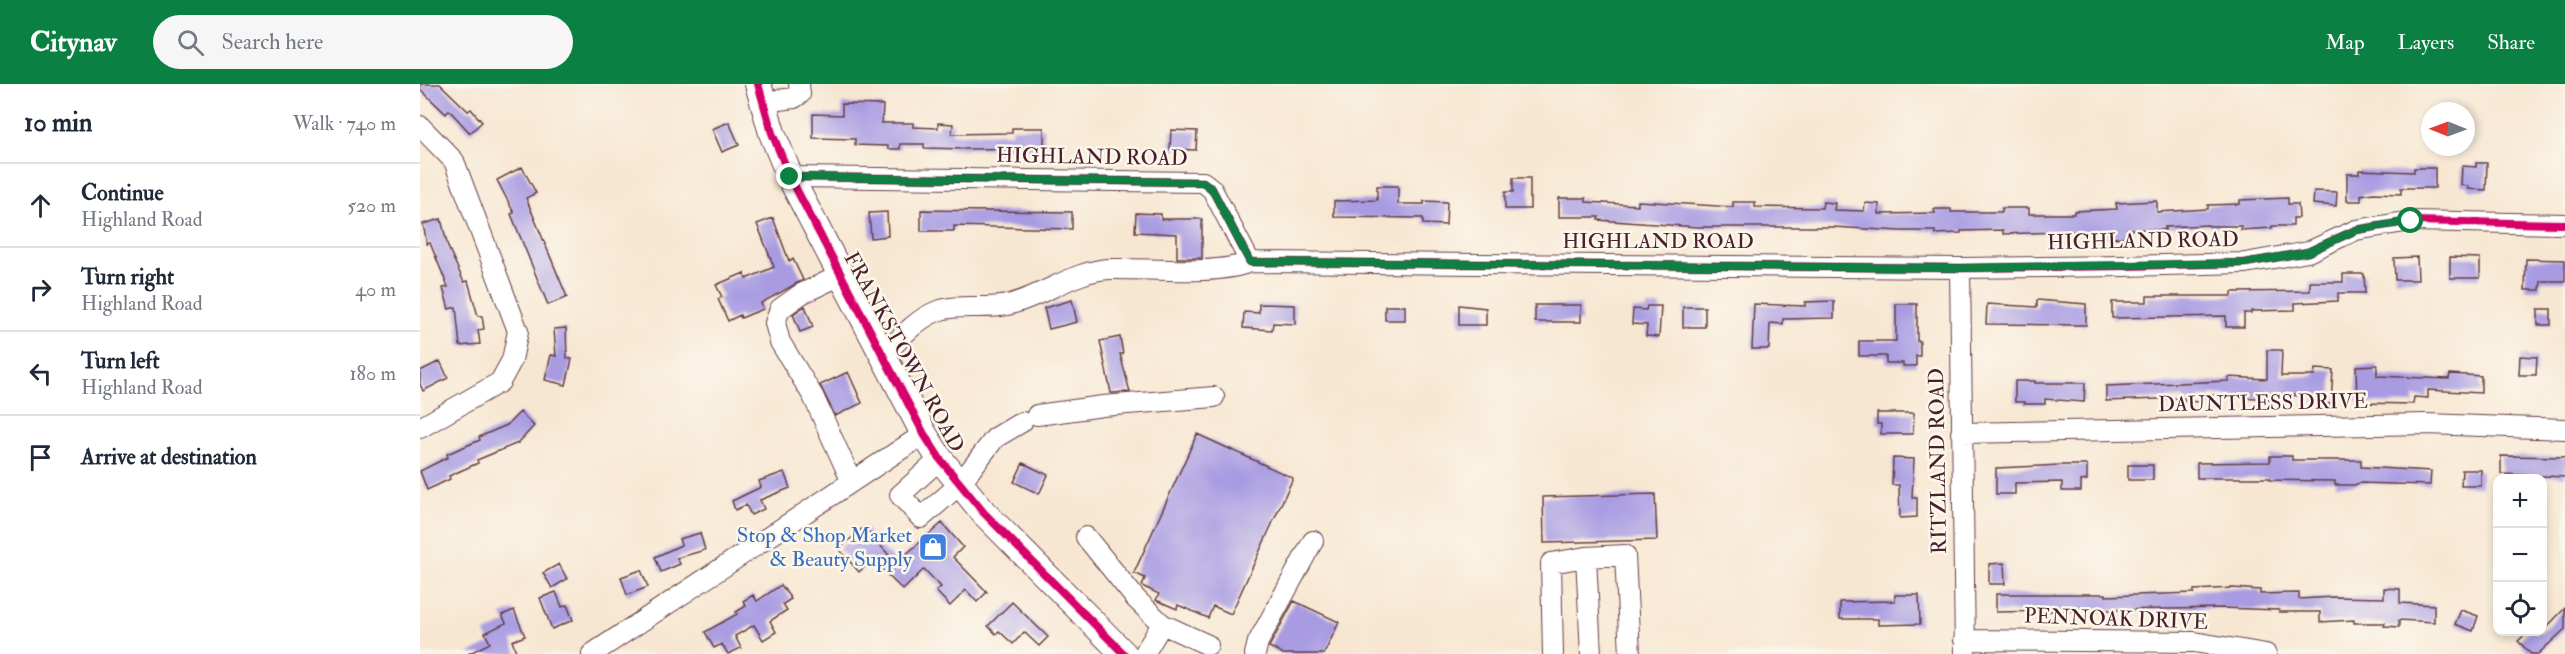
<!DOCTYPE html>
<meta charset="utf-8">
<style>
body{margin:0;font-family:"IM FELL Double Pica",serif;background:#f6f6f7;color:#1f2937}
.controls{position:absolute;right:18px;bottom:18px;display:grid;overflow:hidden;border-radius:12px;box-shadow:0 3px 9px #0003}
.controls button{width:54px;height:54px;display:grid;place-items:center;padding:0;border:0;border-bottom:2px solid #e0e1e3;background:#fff;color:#1f2937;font:30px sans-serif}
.compass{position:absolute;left:2001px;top:18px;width:54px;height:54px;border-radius:50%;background:#fff;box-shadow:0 3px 9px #0003;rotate:271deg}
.stop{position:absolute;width:18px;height:18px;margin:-14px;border:4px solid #0b8043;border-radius:50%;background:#fff}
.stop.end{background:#0b8043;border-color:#fff;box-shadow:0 2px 6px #0008}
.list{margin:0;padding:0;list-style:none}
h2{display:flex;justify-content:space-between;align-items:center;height:78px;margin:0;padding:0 24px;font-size:26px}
h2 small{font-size:20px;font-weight:400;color:#747a83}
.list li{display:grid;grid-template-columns:39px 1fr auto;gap:18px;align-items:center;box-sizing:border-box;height:84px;padding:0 24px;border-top:2px solid #e0e1e3}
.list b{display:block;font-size:22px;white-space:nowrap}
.list p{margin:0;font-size:20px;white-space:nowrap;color:#747a83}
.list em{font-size:20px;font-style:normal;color:#747a83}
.icon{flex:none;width:33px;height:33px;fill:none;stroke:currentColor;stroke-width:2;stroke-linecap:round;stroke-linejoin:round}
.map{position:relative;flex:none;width:2145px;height:570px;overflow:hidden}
header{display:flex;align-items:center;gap:36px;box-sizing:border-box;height:84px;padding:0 30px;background:#0b8043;color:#fff}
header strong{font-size:28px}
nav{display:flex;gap:33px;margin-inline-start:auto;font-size:21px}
.search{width:420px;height:54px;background:#f6f6f7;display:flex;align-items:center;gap:15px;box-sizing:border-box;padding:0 21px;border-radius:33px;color:#747a83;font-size:22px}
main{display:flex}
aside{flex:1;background:#fff}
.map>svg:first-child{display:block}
.building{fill:#a89be2}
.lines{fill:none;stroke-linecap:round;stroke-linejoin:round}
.minor-casing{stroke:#643d44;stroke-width:22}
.major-casing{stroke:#643d44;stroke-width:28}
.minor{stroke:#fff;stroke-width:20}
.major{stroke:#fff;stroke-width:26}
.cycleway-casing{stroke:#fbf7ec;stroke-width:11}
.cycleway{stroke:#d6006c;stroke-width:8}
.route{stroke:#0b8043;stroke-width:8}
.labels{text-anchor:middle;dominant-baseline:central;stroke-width:5;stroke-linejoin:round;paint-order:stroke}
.street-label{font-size:21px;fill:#4a1f2b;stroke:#fbf7ec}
.shop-label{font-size:21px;fill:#366cbe;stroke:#fbf7ec;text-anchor:end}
</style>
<header>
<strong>Citynav</strong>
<div class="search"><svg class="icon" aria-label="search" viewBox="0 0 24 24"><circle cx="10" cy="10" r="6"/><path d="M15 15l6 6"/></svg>Search here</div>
<nav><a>Map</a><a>Layers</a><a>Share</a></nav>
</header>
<main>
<aside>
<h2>10 min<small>Walk · 740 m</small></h2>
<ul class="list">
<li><svg class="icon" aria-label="ahead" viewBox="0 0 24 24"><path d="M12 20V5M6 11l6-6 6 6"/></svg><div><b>Continue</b><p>Highland Road</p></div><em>520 m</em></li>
<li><svg class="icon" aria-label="right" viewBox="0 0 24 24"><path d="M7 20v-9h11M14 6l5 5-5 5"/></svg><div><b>Turn right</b><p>Highland Road</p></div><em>40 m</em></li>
<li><svg class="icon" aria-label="left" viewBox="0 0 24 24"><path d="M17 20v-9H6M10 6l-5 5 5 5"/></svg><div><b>Turn left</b><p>Highland Road</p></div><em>180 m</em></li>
<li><svg class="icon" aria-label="arrive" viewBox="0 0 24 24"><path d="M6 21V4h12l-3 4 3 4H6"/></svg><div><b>Arrive at destination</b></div></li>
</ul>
</aside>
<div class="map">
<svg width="2145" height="570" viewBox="0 0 2145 570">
<rect width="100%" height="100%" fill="#fbf7ec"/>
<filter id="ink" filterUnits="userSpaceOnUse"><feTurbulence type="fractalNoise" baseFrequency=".0167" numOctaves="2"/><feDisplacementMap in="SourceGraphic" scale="12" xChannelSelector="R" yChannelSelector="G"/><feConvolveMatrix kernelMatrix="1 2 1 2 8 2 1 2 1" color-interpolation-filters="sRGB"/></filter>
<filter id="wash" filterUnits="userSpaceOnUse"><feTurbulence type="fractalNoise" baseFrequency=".008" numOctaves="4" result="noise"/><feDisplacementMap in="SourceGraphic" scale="24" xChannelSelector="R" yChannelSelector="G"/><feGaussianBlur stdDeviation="1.35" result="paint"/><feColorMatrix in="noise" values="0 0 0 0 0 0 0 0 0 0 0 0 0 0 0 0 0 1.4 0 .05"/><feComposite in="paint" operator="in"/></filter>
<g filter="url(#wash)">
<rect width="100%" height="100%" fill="#f7e7d2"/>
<g id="blocks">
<!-- building -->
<path class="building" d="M0,0h20l28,27 3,-2 11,13 -12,11 -21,-23 -3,4 -26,-25z
M422,20l41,1 -1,18h31v4l25,1v-5l15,1 -1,10 60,-1v-5h32v20l-78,1 -42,-1v-4h-24v5h-12v-3l-33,-1v-6l-42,-1v-24l29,1z
M309,38l10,23 -17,7 -10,-23z
M751,46l26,1 -1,19 -26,-1z
M2056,79h11l-1,27 -18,-1 1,-3 -8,-1 1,-19 14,1z
M102,83l14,26 -10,5 41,99 -19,8 -37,-91 3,-1 -17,-33z
M1994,84h21v20h-34v6l-28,-1 -12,2v6h-14v-27h12v-4l55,2z
M1093,94h17v31h-25v-17h8z
M957,102h21v18h26v-3l23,1 -1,23 -23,-1v-6l-89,-1v-16l43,-1z
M1894,107l23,1 -1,14 -23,-2z
M1139,114h27v4l52,3v-4l95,6v-5h22v5l67,1 1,-6 12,1 -1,7 30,1 1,-8 14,1v10l56,-1 -1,-4h17v3h51v-4h27v6h45v-3l43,-2 -1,-6 41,-2v11l51,-3v-4l32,-1v-4l48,-2v6h10l1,14h-6v8h-21v2l-31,2v-4h-32l-1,-1 -43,2v3l-38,-1v8l-19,1v-8l-105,4v-4l-42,1v2l-26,1v-3h-35l-67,-4h-135l-100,-7 1,-3h-40z
M501,126l151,2v17l-118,-3v5h-33z
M467,128l1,24 -17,2 -2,-25z
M716,129l25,1v5h41v39h-25v-24l-42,-2z
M353,134l16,43 4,-2 10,21 -42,23 2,6 -22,9 -1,-3 -12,6 -10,-22 4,-2 -6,-12 28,-12 2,6 28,-12 -17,-43z
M21,135l7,28 16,35 4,-1 10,35h4l2,13 -6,1 2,14 -20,2 -4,-39 -7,2 -6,-21 5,-1 -18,-44 -3,1 -4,-20z
M1997,173l1,23h-23l-1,-22z
M2030,173l30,1v20h-30z
M2106,175l39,1v21h-24l-1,9h-15z
M1923,190h21l1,19h-27v8l-43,2v7l-44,1v2h-7v14h-18v-11l-114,2v-16h35v-6h85v-4l78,-1v-9h33z
M652,216l5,22 -28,7 -5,-21z
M1617,216l49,4v21l-100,-1 1,-20 50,3z
M1414,217v17l-51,1v5l-13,-1 -1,26h-17l2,-45 51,2v-4z
M839,220l36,1v19l-22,-1 -1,7 -29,-2 1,-16 15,1z
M1476,220h21v37h3v15h-4v10h-13v-3h-17v-7h-27v-15h37z
M1039,221l27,3v17h-27z
M1115,221h46v17h-46z
M385,222l8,21 -13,5 -7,-18z
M965,222h20v14h-20z
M1227,222h14l-2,31 -13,-1 1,-11 -15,-1 1,-15 13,1z
M1263,223h22v20h-22z
M2118,225h13v16h-13z
M146,244l1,30 5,1 -6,26 -21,-5 6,-25 5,1 -2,-27z
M700,253l3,17h-3l10,38 -19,1 -11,-52z
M1847,266h15l-1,26h33l1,-7 18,1 -2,34 -17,-1v-7l-28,-1v5l-75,-5v2h-11v5l-16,-1v-3l-78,3v-15l122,-5v-4l39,2z
M2100,272l17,1 -1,18h-17z
M20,277l8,17 -25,13 -3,-7v-13z
M1957,281v11l72,3 1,-5 31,2v17l-53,-3v8l-14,-1 -1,7 -56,-1 -1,-37z
M428,288l14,31 -27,13 -15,-31z
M1595,297h20v2h50l-1,19 -39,-3v5h-21v-2h-9z
M100,328l14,14 -16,17 -41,17 1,3 -29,13 1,3 -23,11 -7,-19 28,-14 -1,-3 33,-14 -1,-3 28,-12z
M1457,329h37l-1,21h-32v-10h-4z
M777,350l96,44 -62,136 -18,-8 -5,12 -30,-13 -1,4 -21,-9 3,-6 -17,-8 3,-8 -11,-5z
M1850,372h22v4h69v7l70,4 -1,14 -70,-2 -6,2h-19v-4l-65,-1v-2h-73v-15l73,-1z
M2081,372l64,1v20l-64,-3z
M1473,374l21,1 -2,39h5v19l-17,1 -1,-33h-7z
M603,379l25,12 -9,19 -25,-12z
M1641,381h26v15l-6,1v10h-19v-9l-47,1v11h-19v-26z
M1708,381h25v15h-25z
M2042,386h19v16h-20z
M364,388l6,16 -30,12 4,9 -13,6 -5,-10 -11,5 -3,-9 29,-14 -2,-6z
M1235,410l2,46 -113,3 -1,-46z
M522,439l21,24 -10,10 34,35 -10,10 -11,-12 -16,16 -14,-15 5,-4 -17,-18 -21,21 -31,-30 -13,12 -20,-23 25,-22 32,36z
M280,449l5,17 -28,8 3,6 -19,8 -6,-15 26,-12 -2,-6z
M1584,479l1,21h-16v-20z
M139,480l8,15 -15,9 -9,-15z
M221,486l7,17 -21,8 -6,-18z
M361,501l10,14 -8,5 4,6 -17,11 6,11 -13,8 -9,-15 -19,11 6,12 -13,6 -6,-10 -8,4 -9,-16 32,-18 -1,-2 10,-6 -3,-5 10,-6 4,6z
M1813,504l27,2v4l39,-1v6l35,-2 50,1v-10l16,1v14l34,2v17l-35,-2v7l-15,-1 1,-3h-31v-3l-34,2v-10h-41v-2l-56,-2 -227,4v-18h110v2l88,-3v-3z
M136,508l6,15 5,-2 6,15 -21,9 -12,-31z
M1475,511h24l1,29 -42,1v-6h-38v-17l55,-1z
M874,517l45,21 -15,32h-41l-14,-7z
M592,518l36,35 -9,9 -15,-14 -11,12 -14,-13 -3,3 -8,-8z
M2145,524v21l-27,25h-7l-13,-13 10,-9h14z
M94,526l11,26 -13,5 5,13h-49l22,-11 -5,-10 21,-10 -4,-8z
M2041,526l17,6 -5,15 -18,-7z"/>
</g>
</g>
<g filter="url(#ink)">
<use href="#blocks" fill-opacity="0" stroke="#643d44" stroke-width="1.5"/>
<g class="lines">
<!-- minor casing -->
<g class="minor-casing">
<path id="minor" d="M342,18l32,-4 6,-4 -1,-10
M0,42l34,35 64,170 -6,29 -12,22 -80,46
M370,93l413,5 9,7 38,73 710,6 163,-2 122,-3 63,-11 48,-22 55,-9 154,3
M1540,184l5,386
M421,191l-40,19 -21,15 -5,14 5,19 33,54 39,86
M463,272c16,-16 31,-35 52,-44 22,-9 49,-2 72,-7 35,-8 68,-35 103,-36 39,-1 106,7 140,-7
M617,331l66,-9 111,-9
M1541,349l466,-9 138,5
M520,375l-40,36 21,23 38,-33 36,-47 27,-16
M666,453l50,62 26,25
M1166,473l5,97
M1544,556l230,2 72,12
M172,570l332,-220
M724,570l18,-30 46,21
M835,570l3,-12 55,-101
M1133,570l-2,-91 35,-6 39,-2 5,99"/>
</g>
<!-- major casing -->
<g class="major-casing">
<path id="major" d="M338,0l14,49 18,44 134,257 16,25 44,54 140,141"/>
</g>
<!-- minor -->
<use href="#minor" class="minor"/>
<!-- major -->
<use href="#major" class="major"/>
<!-- cycleway casing -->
<g class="cycleway-casing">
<path id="cycleway" d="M338,0l14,49 18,44 134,257 16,25 44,54 140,141
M370,93l413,5 9,7 38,73 710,6 163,-2 122,-3 63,-11 48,-22 55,-9 154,3"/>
</g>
<!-- cycleway -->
<use href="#cycleway" class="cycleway"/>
</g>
</g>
<g class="lines" filter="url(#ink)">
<!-- route -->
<path class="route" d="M370,93l413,5 9,7 38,73 710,6 285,-5 63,-11 48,-22 55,-9"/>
</g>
<!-- icons -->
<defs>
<g id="shop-square" transform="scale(1.5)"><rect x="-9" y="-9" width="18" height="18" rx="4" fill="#3f7fe0" stroke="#fbf7ec"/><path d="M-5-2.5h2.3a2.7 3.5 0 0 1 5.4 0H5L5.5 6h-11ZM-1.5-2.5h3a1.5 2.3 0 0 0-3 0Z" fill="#fff"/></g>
</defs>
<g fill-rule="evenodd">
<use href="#shop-square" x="513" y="463"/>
</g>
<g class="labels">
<!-- street labels -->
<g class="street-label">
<text transform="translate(672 73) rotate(1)">HIGHLAND ROAD</text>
<text x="1238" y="157">HIGHLAND ROAD</text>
<text transform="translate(1723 157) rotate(-1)">HIGHLAND ROAD</text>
<text transform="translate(484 268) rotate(61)">FRANKSTOWN ROAD</text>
<text transform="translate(1843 319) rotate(-1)">DAUNTLESS DRIVE</text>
<text transform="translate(1518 377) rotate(-91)">RITZLAND ROAD</text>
<text transform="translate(1696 535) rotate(2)">PENNOAK DRIVE</text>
</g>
<!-- shop labels -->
<g class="shop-label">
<text x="492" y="451">Stop &amp; Shop Market<tspan x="492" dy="24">&amp; Beauty Supply</tspan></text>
</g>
</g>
</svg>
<div class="controls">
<button>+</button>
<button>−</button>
<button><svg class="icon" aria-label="locate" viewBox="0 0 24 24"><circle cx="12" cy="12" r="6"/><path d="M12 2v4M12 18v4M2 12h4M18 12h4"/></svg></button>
</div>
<svg class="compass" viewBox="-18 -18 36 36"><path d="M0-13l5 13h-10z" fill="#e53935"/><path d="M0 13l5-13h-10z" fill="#747a83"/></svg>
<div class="stop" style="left:1991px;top:137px"></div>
<div class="stop end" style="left:370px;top:93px"></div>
</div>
</main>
